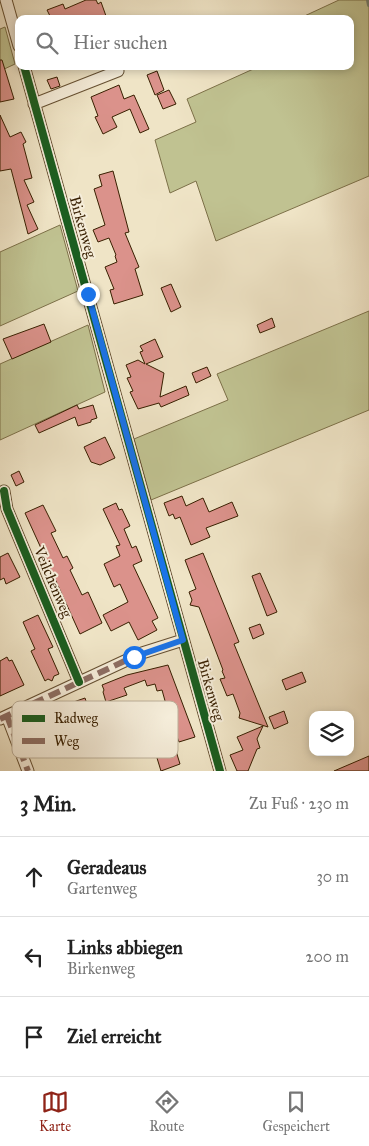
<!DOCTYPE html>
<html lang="de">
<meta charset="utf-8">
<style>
body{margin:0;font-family:"IM FELL Great Primer",serif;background:#f6f6f6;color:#222}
.controls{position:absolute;right:15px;bottom:15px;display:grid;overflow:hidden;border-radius:10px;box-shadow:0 2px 8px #0003}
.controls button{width:45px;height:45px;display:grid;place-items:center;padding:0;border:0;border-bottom:1px solid #e0e0e0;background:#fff;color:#222;font:25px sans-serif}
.stop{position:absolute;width:15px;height:15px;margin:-11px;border:4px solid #1a73e8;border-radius:50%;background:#fff}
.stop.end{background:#1a73e8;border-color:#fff;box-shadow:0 1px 5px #0008}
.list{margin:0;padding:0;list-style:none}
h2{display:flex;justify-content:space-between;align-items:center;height:65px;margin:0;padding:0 20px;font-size:21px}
h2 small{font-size:16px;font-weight:400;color:#767676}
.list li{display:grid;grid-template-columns:32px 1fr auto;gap:15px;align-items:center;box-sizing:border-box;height:80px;padding:0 20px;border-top:1px solid #e0e0e0}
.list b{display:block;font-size:19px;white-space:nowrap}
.list p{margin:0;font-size:16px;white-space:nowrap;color:#767676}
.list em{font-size:16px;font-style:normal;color:#767676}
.icon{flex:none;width:28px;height:28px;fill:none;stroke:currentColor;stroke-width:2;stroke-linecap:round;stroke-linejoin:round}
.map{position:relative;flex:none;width:369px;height:771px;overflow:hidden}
.search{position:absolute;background:#fff;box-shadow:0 2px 8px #0003;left:15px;right:15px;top:15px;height:55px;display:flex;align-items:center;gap:12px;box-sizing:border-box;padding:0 18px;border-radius:10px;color:#767676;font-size:19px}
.sheet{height:305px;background:#fff}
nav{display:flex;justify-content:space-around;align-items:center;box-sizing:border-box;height:70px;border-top:1px solid #e0e0e0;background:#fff;font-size:14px;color:#767676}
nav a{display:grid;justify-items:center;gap:2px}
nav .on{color:#8f2418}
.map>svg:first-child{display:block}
.green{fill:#c0c291;stroke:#7c7048}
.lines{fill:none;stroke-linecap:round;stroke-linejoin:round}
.stream{stroke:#737e70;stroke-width:4}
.building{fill:#db928b;stroke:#381f00}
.minor-casing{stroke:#665032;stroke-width:13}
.minor{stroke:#f5edda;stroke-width:11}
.quiet{stroke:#8d6e63;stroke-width:6;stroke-dasharray:12 6;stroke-linecap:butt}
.cycleway-casing{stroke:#f5edda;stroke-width:11}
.cycleway{stroke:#1b5e20;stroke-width:8}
.route{stroke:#1a73e8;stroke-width:6}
.labels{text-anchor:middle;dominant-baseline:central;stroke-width:4;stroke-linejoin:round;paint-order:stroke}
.street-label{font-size:15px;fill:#381f00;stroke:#f5edda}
.key{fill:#f5edda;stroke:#bcaf99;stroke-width:1}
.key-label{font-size:14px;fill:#381f00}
</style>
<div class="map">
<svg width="369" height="771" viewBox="0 0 369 771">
<rect width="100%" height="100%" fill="#efe4c6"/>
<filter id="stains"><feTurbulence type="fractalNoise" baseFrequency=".004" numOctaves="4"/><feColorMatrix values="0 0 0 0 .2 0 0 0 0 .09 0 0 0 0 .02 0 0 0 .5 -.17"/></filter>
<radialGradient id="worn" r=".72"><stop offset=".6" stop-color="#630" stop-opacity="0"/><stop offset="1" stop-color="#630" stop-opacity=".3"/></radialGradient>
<!-- green -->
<path class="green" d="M339,0h30v176l-153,65 -20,-60 -26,12 -15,-53 41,-18 -9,-23 73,-33h90v-47h-52z
M5,27l10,37 -15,7v-42z
M60,225l18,66 -78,35v-74z
M369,311v99l-218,90 -17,-61 94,-39 -11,-26z
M88,325l17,67 -105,48v-76z"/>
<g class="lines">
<!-- stream -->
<path class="stream" d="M368,0l1,5"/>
</g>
<!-- building -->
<path class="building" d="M86,0h10l2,4 3,-2 5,14 -7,3h-55l6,-3 -3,-6 16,-6 2,5z
M0,60h2l12,39 -14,3z
M157,71l7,19 -9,5 -8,-20z
M57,77l3,9 -9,3 -4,-9z
M119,85l5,14 10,-4 15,34 -9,4 -10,-24 -18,8 5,10 -14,7 -8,-17 3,-1 -7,-19z
M169,90l7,14 -13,5 -6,-14z
M0,115l10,22 11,-5 5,10 -3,2 9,34 -8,2 10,22 -7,3 11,24 -10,5 -17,-65 -11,2z
M113,171l16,61 -4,1 14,34 -4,2 8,26 -29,9 -4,-14 4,-1 -9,-22 12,-5 -2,-6 1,-1 -7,-17 -11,4 -5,-12 12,-5 -11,-36 8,-3 -3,-11z
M171,284l10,23 -10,5 -10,-24z
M272,318l3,9 -15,6 -3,-8z
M44,324l7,18 -39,17 -9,-20z
M155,339l8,18 -17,7 18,9 -4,24 26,-11 3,9 -28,12 -2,-4 -21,6 -8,-17 3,-1 -6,-13 4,-1 -5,-12 12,-5 7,4 -5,-12 3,-1 -3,-5z
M207,367l4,9 -15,7 -4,-10z
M77,405l2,4 14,-4 4,13 -6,2v2l-13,4 -3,-9 -36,16 -4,-8z
M105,437l10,21 -15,7 -9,-3 -7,-15z
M19,471l5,11 -8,4 -5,-11z
M182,496l4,10 17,-8 6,14 23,-10 6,14 -32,12 4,9 -19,8 -11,-28 -5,2 -2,-5 -4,2 -5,-13z
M116,503l3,7 3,-1 8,17 -6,3 8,19 4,-2 6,15 -9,4 25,53 -6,3 5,9 -19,10 -9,-18 -18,9 -8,-16 25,-13 -8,-18 -6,3 -10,-23 16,-8 -4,-10 4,-1 -17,-36z
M43,505l13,26 -5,2 12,25 4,-2 6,12 -3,2 12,25 6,-3 14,31 -22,11 -55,-121z
M8,553l12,24 -14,7 -2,-6 -4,2v-23z
M203,553l36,89 -5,2 34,83 -29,-9 1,-5 -7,-19 -6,2 -7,-17 5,-1 -3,-7 1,-1 -24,-63 -9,-2 2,-5 -3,-8 7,-3 -11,-29z
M260,573l17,39 -10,4 -15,-40z
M38,615l15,32 -5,2 11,25 -5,2 -2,5 -4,-2 -3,2 -14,-30 4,-2 -12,-27z
M260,624l4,10 -11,5 -4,-11z
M7,657l2,4 3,-1 12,25 -24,11v-35z
M168,665l27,72 -16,5 -9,-24 -7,2 -3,-10 7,-2 -5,-18 -5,1 -2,-7 -8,2 -2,-6 -21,8 3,7 -21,7 -3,-10 1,-2 -2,-5 25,-10z
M302,672l4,10 -20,8 -4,-10z
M85,698l2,6 6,-2 4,9 -58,22 7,18 -10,-4 -7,3 -10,-29z
M284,711l4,12 -14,6 -5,-12z
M263,726l-6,13 3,9 -3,1 -9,22h-11l-7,-16 13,-5 -6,-13z
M176,751l4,13 -19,7 -4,-13z
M369,756v15h-35z"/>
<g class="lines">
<!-- minor casing -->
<g class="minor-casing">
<path id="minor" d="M6,0l13,46
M24,66l196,705
M34,104l84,-33
M4,491l3,18 72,173
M7,716l21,55
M0,719l142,-66 41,-13"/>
</g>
<!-- minor -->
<use href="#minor" class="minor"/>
<!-- quiet -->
<path class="quiet" d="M7,716l21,55
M0,719l142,-66"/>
<!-- cycleway casing -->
<g class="cycleway-casing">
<path id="cycleway" d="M24,66l196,705
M4,491l3,18 72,173"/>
</g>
<!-- cycleway -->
<use href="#cycleway" class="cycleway"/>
</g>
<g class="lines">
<!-- route -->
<path class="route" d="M88,294l95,346 -49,17"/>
</g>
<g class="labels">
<!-- street labels -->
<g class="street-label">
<text transform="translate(83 227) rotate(74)">Birkenweg</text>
<text transform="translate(53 582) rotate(67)">Veilchenweg</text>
<text transform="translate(211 690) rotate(74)">Birkenweg</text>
</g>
</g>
<!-- legend -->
<rect x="12" y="701" width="166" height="57" rx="8" class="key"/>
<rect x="22" y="715" width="23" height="7" fill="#1b5e20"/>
<rect x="22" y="738" width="23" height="6" fill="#8d6e63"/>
<g class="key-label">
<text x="54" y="723">Radweg</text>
<text x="54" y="746">Weg</text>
</g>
<rect width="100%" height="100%" filter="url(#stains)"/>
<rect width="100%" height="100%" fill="url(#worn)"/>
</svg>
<div class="controls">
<button><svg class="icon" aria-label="layers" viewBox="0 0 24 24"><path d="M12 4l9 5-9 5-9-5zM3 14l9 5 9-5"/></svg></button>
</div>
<div class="stop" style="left:134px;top:657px"></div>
<div class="stop end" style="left:88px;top:294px"></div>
<div class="search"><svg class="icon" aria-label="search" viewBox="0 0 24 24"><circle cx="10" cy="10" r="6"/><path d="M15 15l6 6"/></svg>Hier suchen</div>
</div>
<section class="sheet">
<h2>3 Min.<small>Zu Fuß · 230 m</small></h2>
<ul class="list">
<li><svg class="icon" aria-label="ahead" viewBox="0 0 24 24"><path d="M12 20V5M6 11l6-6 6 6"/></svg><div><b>Geradeaus</b><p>Gartenweg</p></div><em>30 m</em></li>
<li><svg class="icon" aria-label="left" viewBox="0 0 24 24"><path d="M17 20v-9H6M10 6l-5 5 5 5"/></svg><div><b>Links abbiegen</b><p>Birkenweg</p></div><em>200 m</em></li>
<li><svg class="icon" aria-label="arrive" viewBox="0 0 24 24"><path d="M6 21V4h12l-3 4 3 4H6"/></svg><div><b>Ziel erreicht</b></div></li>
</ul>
</section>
<nav>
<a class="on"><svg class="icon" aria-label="map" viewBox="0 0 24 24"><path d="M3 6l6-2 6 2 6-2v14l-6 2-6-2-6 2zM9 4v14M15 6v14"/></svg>Karte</a>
<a><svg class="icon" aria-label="directions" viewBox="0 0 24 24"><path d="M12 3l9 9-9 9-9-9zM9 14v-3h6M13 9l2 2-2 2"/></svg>Route</a>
<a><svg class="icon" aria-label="saved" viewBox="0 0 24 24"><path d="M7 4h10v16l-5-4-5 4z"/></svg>Gespeichert</a>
</nav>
